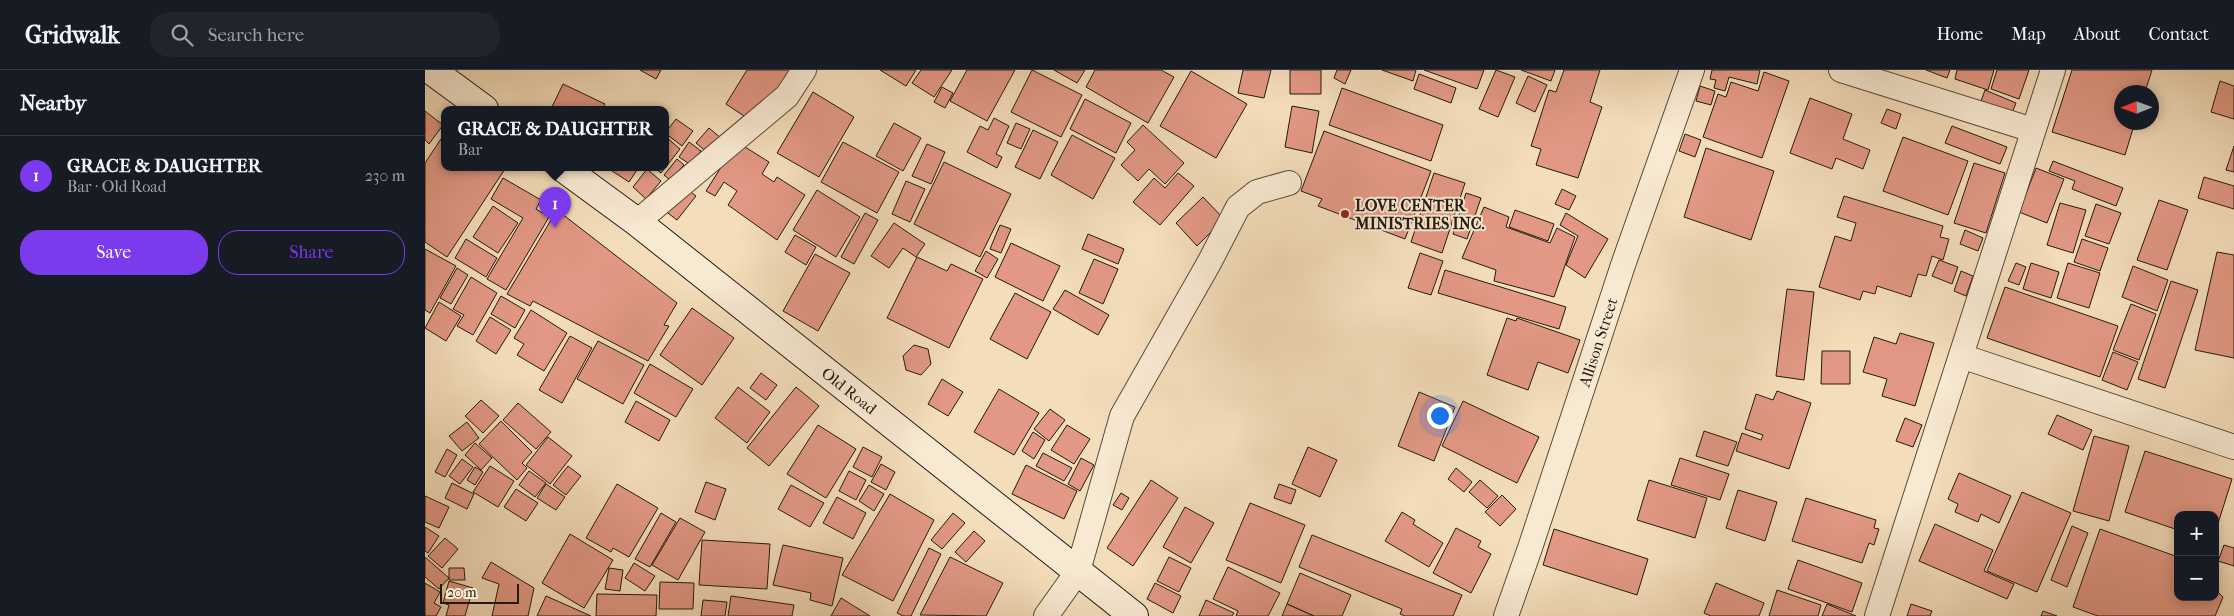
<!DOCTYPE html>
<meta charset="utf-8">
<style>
body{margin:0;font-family:"IM FELL French Canon",serif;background:#20242c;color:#f1f3f6}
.controls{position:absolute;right:15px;bottom:15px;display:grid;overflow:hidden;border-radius:10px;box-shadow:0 2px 12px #0003}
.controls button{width:45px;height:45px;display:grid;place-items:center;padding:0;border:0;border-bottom:1px solid #363941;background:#171b24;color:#f1f3f6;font:25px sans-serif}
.compass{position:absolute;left:1689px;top:15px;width:45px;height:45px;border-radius:50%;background:#171b24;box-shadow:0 2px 12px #0003;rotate:269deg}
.scale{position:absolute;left:15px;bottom:12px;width:79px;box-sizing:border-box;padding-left:5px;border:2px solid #231a11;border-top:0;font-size:14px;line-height:18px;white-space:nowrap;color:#231a11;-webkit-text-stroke:4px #f8e9d2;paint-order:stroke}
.you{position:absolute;left:1014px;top:345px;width:18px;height:18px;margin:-12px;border:4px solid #fff;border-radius:50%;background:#1a73e8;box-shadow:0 0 0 8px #1a73e833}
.badge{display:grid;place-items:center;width:32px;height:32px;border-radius:50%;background:#7c3aed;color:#fff;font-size:16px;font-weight:700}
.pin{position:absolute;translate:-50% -41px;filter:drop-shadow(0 1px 2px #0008)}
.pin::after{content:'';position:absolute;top:26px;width:18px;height:15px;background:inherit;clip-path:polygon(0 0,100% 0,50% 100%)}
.popup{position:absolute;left:16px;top:36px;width:228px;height:65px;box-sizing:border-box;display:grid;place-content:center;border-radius:10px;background:#171b24;filter:drop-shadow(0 1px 4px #0005);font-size:16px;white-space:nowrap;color:#9ea1a6}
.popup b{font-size:19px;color:#f1f3f6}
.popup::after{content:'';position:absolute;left:50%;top:100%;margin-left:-10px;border:10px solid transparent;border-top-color:#171b24}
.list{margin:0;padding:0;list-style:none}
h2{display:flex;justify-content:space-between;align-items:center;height:65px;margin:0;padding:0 20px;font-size:21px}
h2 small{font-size:16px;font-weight:400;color:#9ea1a6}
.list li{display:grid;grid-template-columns:32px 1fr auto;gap:15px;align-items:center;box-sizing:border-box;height:80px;padding:0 20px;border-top:1px solid #363941}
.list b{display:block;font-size:19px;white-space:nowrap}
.list p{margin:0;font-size:16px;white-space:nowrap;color:#9ea1a6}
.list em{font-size:16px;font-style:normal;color:#9ea1a6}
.actions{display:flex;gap:10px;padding:15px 20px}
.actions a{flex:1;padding:11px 0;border:1px solid #7c3aed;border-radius:20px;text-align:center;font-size:18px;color:#7c3aed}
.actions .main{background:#7c3aed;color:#fff}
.icon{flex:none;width:28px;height:28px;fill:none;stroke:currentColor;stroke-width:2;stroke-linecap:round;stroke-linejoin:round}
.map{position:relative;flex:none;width:1809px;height:546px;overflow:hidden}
header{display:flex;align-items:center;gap:30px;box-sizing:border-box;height:70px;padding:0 25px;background:#171b24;border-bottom:1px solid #363941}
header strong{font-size:24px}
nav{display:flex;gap:28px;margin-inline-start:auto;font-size:18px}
.search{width:350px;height:45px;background:#20242c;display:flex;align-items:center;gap:12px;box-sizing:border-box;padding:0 18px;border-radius:20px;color:#9ea1a6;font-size:19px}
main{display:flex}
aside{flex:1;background:#171b24}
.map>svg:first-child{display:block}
.building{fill:#e29884;stroke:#231a11}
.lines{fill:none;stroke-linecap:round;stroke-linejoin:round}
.street-casing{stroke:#574b3b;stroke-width:26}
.secondary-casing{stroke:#231a11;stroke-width:30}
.street{stroke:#f8e9d2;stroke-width:24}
.secondary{stroke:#f8e9d2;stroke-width:28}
.poi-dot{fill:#8f2418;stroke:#f8e9d2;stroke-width:2}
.labels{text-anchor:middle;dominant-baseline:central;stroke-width:4;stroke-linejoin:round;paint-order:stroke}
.poi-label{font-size:16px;font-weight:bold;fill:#231a11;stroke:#f8e9d2;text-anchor:start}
.street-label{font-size:16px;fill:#231a11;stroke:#f8e9d2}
</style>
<header>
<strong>Gridwalk</strong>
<div class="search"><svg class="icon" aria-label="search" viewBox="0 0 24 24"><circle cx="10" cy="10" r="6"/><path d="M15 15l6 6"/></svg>Search here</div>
<nav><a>Home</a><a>Map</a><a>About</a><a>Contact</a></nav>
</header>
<main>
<aside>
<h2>Nearby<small></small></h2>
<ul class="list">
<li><span class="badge">1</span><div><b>GRACE &amp; DAUGHTER</b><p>Bar · Old Road</p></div><em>230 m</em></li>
</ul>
<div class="actions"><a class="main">Save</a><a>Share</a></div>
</aside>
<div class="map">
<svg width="1809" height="546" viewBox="0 0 1809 546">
<rect width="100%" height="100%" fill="#f4ddba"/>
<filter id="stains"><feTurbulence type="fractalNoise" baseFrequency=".004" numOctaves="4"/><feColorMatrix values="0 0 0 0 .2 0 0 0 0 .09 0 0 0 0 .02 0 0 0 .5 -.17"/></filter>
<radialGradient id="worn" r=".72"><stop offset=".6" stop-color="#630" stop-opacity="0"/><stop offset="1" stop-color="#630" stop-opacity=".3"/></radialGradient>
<!-- building -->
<path class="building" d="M215,0h21l-5,9z
M322,0h46l-14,23 -29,27 -24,-16z
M455,0h36l-10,16z
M496,0h31l-18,27 -22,-14z
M542,0h48l-28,51 -37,-20z
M607,0l50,25 -21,42 -50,-25z
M629,0h31l-8,13z
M670,0h66l13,7 -26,46 -62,-36z
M818,0h28l-7,28 -26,-5z
M865,0h31v24h-31z
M912,0h14l-6,14 -11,-6z
M957,0h34l-3,11z
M999,0h60l-7,19z
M1071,0l19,7 -17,40 -19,-8z
M1096,0h34l-4,11z
M1139,0h36l-10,32 12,5 -24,71 -42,-13 5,-16 -10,-3 18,-56 7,2z
M1287,0h48l-3,14 -28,-7 -4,14 -11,-3 2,-8 -6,-1z
M1501,0h24l-3,8z
M1532,0h37l-6,20 -33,-11z
M1572,0h32l-10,29 -28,-10z
M1647,0h80l-7,22h-24v30h14l-10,33 -73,-23z
M766,1l56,33 -31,54 -56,-32z
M1339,2l25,9 -27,77 -59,-21 15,-43 8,3 5,-15 27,9z
M994,4l37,14 -5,15 -37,-14z
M1103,6l19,9 -12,27 -19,-9z
M1795,11l14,5v33l-23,-7z
M138,14l42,20 -3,5h-51z
M1275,16l15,5 -4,14 -15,-4z
M517,17l11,6 -8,15 -11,-6z
M917,18l101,37 -12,36 -102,-36z
M1560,20l31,13 -4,10 -31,-12z
M388,22l41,25 -35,60 -42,-24z
M1385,28l42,16 -9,25 27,11 -7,19 -27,-11 -4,11 -42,-16z
M660,29l46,24 -15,30 -46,-24z
M867,36l27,5 -7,42 -27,-6z
M1462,39l14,5 -5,15 -15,-6z
M0,41l18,14 -14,19 -4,-4z
M569,48l15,8 -13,28 6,3 -5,11 -30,-16 13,-26 8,4z
M251,49l17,12 -11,15 -17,-13z
M469,53l27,15 -18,33 -27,-15z
M591,53l14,6 -9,20 -14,-6z
M718,55l41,38 -19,21 -16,-15 -11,12 -17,-16 14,-15 -8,-8z
M1527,56l55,21 -7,17 -55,-21z
M284,58l13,11 -13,15 -13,-11z
M608,60l25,12 -18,37 -25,-12z
M899,61l107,40 -26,68 -87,-33 4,-7 -21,-8z
M20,63v34h57l3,2 -58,88 -22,-15v-79z
M1260,64l16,6 -6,17 -16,-6z
M647,65l43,23 -22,41 -42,-24z
M240,66l15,13 -19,24 -8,-6h12z
M1478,67l65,24 -20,54 -65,-24z
M264,72l12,9 -10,14 -12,-8z
M312,72l32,20 -7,12 12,8 3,-5 28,18 -28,45 -49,-35 9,-14 -13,-9 -9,14 -9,-5z
M418,72l56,30 -22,41 -56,-31z
M502,74l18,8 -14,32 -19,-8z
M1809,76v26l-8,-2z
M1281,78l68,23 -23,69 -67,-23z
M252,89l7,6 -14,15 -6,-5z
M1628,91l70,27 -7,18 -44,-17 3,-8 -26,-10z
M519,92l67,32 -31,63 -66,-33z
M1549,93l31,10 -19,60 -32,-10z
M181,97h33l-10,15z
M1611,98l28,11 -17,44 -28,-11z
M222,99l14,12 -15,18 -13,-12z
M753,103l16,13 -34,39 -27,-23 21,-24 11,10z
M1009,103l31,10 -23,70 -31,-11z
M1779,107l30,9v23l-36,-11z
M78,108l38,22 -5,9 13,8 -43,73 -19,-11 36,-61 -32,-19z
M481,111l19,8 -15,33 -18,-8z
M258,116l13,10 -19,24 -13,-10z
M1137,119l14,7 -7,14 -14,-6z
M392,120l43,27 -24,40 -43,-27z
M1041,123l15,5 -14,41 -14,-5z
M1419,126l99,30 -3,11 9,2 -6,21 -11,-4 -6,20 -8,-2 -7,23 -34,-11 -2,8 -12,-3 -3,9 -41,-13 16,-51 16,5 5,-18 -19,-6z
M778,127l21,22 -27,27 -21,-23z
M1734,130l29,10 -21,60 -30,-10z
M1635,133l26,7 -13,43 -26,-8z
M1671,134l25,9 -12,31 -24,-8z
M68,136l25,17 -20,30 -25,-16z
M1059,137l25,10 -3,10 44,16 7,-15 18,9 -21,60 -60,-16 2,-11 -34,-12z
M132,140l120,93 -13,22 5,1 -21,35 -115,-60 -3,5 -23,-12z
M1090,140l39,14 -6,17 -39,-14z
M440,143l13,7 -24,44 -13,-7z
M1141,143l42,26 -23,39 -19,-13 12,-29 -18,-11z
M469,153l31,21 -9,13 -13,-9 -14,20 -18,-12z
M575,155l11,4 -10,24 -11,-4z
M1540,160l18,8 -5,13 -18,-7z
M663,164l36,15 -6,15 -36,-15z
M370,165l21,12 -10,18 -21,-13z
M41,169l31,19 -11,19 -31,-19z
M1657,169l26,9 -8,23 -26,-9z
M586,173l49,23 -17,35 -48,-24z
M0,179l31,17 -26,47 -5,-3z
M561,181l12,8 -11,19 -12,-7z
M1792,182l17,3v103l-39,-8z
M995,183l23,8 -12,34 -23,-7z
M390,184l35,19 -32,58 -35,-20z
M492,187l30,14 4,-7 32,15 -34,69 -62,-30z
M669,189l24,10 -15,35 -24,-11z
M1514,190l19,7 -6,17 -20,-8z
M1591,193l10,4 -7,18 -11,-4z
M1606,193l28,9 -8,26 -28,-9z
M1643,193l32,10 -11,35 -32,-10z
M1708,196l35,14 -11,31 -35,-14z
M32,198l11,7 -17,29 -11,-6z
M1020,200l121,37 -7,22 -121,-36z
M1536,201l12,5 -7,20 -12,-5z
M46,207l26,16 -24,42 -16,-9 7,-11 -11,-6z
M1746,211l27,9 -33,98 -27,-9z
M1580,217l113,39 -18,51 -113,-39z
M1362,219l27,3 -10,88 -28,-4z
M640,220l44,25 -11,20 -45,-26z
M590,223l36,19 -24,47 -37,-20z
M76,226l24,14 -10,18 -24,-14z
M14,232l22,14 -15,25 -21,-13z
M1706,234l25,10 -17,46 -26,-10z
M267,238l42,30 -32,47 -42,-30z
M106,240l36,23 -23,38 -27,-16 7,-11 -10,-6z
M65,247l21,13 -15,24 -20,-13z
M1082,248l9,3 1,-3 63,22 -12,33 -30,-11 -10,28 -41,-15z
M1475,263l34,10 -19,63 -33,-10 5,-17 -24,-7 11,-35 22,7z
M145,266l22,12 -30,55 -23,-13z
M173,271l46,24 -21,39 -46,-25z
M489,275l14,4 3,15 -10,11 -15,-5 -3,-14z
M1397,281h28v33h-29z
M1688,282l25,10 -11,28 -25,-10z
M225,294l43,25 -17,28 -42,-24z
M336,303l16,12 -11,15 -16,-12z
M517,309l21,13 -15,24 -20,-12z
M313,317l32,25 -23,31 -32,-25z
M371,317l23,19 -50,60 -22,-18z
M574,319l40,24 -25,42 -40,-23z
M1352,321l34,12 -22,66 -53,-18 6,-18 19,7 2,-5 -18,-6 11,-35 17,6z
M994,322l36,15 -21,54 -36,-15z
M56,330l18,16 -16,17 -18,-17z
M211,331l34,19 -11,21 -34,-19z
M1038,331l76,36 -22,46 -75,-37z
M93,333l33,29 -15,17 -33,-29z
M625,339l15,11 -16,21 -15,-12z
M1632,345l35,15 -9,20 -35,-16z
M1480,348l17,7 -9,22 -17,-6z
M76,351l31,31 -10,11 5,5 -10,12 -38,-36z
M42,352l12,16 -17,13 -13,-15z
M393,355l38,24 -30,49 -39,-24z
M642,355l23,14 -16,25 -23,-14z
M1279,361l33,11 -9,24 -32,-10z
M608,362l12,8 -11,19 -12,-8z
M1669,366l35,10 -20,75 -36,-10z
M123,367l24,19 -22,28 -24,-19z
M50,373l17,15 -11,12 -16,-15z
M438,377l19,10 -10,20 -19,-10z
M883,377l29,13 -17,37 -28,-13z
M22,379l10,6 -12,22 -10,-5z
M1720,381l87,28 -17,54v-18h-37v15l-53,-18z
M618,383l29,15 -8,13 -28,-15z
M656,388l13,7 -14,26 -12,-7z
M1255,388l49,16 -9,26 -49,-15z
M37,389l11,8 -13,17 -11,-8z
M456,394l14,8 -9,18 -15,-8z
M601,395l51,26 -13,28 -52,-25z
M65,396l24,15 -16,26 -25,-15z
M143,396l13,10 -15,19 -13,-10z
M50,397l8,5 -8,13 -8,-5z
M1031,398l16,14 -8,10 -16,-13z
M104,401l17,12 -11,14 -16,-12z
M424,401l17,9 -10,20 -17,-9z
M1534,403l52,23 -12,27 -18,-9 -3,8 -23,-10 3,-8 -10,-5z
M726,410l27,18 -45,68 -26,-18z
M1055,410l18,16 -11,12 -18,-16z
M1224,410l58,18 -12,40 -58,-18z
M281,412l20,7 -11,31 -20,-8z
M27,413l22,11 -7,15 -22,-11z
M121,414l19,13 -9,13 -19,-12z
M192,414l41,24 -29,49 -16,-9 -2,4 -25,-14z
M854,414l17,6 -5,14 -17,-6z
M366,415l33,18 -14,24 -32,-18z
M444,415l15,9 -10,17 -15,-10z
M91,419l22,14 -12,18 -22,-14z
M1313,420l39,12 -12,39 -39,-13z
M1597,422l49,21 -34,79 -50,-21z
M696,423l8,5 -7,12 -9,-5z
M465,424l44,26 -41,81 -51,-26z
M1077,425l14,14 -16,17 -15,-14z
M0,426l24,11 -10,21 -14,-6z
M412,427l29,16 -13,26 -30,-16z
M1381,428l70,22 -2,8 5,1 -5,16 -5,-2 -7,20 -70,-22z
M825,433l55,22 -24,58 -55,-23z
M760,437l29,16 -23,40 -28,-16z
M977,442l13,8 -2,4 30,19 -14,24 -44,-26z
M236,443l15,9 -26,45 -15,-8z
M528,443l12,10 -23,26 -11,-9z
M255,448l25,14 -27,48 -26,-15z
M1510,454l58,26 -9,21 30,13 -7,15 -88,-38z
M1647,456l16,7 -21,54 -16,-7z
M0,457l14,9 -11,17 -3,-2z
M1031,458l25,13 -3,6 13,7 -20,39 -38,-20z
M1129,459l94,30 -11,36 -94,-30z
M1675,459l78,28v40h37v-8l8,8 -8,19h-117l-25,-9z
M549,461l11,10 -19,21 -11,-10z
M145,464l43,26 -29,48 -42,-25z
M887,465l150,60 -9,21h-48l-5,-2 2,-5 -103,-42z
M20,468l13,11 -16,19 -14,-12z
M277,470l68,4 -3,45 -68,-4z
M358,475l60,13 -11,48 -22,-6 1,-7 -38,-8z
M1799,475l10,3v18l-16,-5z
M504,478l12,6 -30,62h-8l-6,-3z
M0,487l24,21 -10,11 -14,-12z
M525,487l53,26 -17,33 -66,-1z
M744,487l22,11 -12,24 -22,-11z
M1373,490l64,23 -10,29 -64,-23z
M66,492l43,26 -6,28h-36l7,-32 -17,-6z
M209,493l21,13 -10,15 -20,-13z
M803,497l52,26 -12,23h-32l2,-5 -25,-12z
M24,498h15l1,12h-16z
M184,498l14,2 -3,21 -15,-2z
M875,503l51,22 -9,21h-28l-27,-12z
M24,511l24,7 -8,28h-19l3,-11 -6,-2z
M235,512l34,1 -1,26h-34z
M0,513l15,9 -6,11 7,4 -5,9h-11z
M730,513l26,13 -8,17 -26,-14z
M1291,513l48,20 -5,13h-48l-7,-3z
M1352,520l44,15 -3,11h-49z
M172,524l60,1 -1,21h-60z
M121,526l45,20h-54z
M306,526l63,9 -2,11h-64z
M416,528l29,18h-39z
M278,530l24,2 -2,14h-24z
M781,530l28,13 -2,3h-33z
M862,534l27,12h-32z
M1402,534l29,12h-34z
M1486,534l21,7 -2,5h-23z
M1618,541l14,5h-16z"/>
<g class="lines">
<!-- street casing -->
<g class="street-casing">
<g id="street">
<path d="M1416,0l192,60"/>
<path d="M212,152l150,-126 17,-26"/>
<path d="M1536,286l273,91"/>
<path d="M621,546l32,-45 44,-155 87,-153 29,-56 19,-15 32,-9"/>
<path id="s1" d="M1081,546l24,-68 93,-283 69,-195"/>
<path d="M1452,546l176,-546"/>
</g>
</g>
<!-- secondary casing -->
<g class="secondary-casing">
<g id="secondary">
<path d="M6,0l53,39"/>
<path id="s2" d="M137,97l75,55 497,394"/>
</g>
</g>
<!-- street -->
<use href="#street" class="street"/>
<!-- secondary -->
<use href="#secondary" class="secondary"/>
</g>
<!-- markers -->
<circle class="poi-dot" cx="920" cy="144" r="5"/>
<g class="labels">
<!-- poi labels -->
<g class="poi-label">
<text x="930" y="135">LOVE CENTER<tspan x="930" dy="18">MINISTRIES INC.</tspan></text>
</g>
<!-- street labels -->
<g class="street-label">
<text stroke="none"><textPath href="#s1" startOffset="289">Allison Street</textPath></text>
<text stroke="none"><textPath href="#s2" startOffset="364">Old Road</textPath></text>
</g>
</g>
<rect width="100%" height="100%" filter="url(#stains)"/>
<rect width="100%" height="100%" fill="url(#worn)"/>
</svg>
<div class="controls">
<button>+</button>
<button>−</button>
</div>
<svg class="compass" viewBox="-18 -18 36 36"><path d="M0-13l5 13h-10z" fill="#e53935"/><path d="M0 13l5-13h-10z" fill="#9ea1a6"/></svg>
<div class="scale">20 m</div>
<div class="you"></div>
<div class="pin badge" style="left:130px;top:158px">1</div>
<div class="popup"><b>GRACE &amp; DAUGHTER</b>Bar</div>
</div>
</main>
